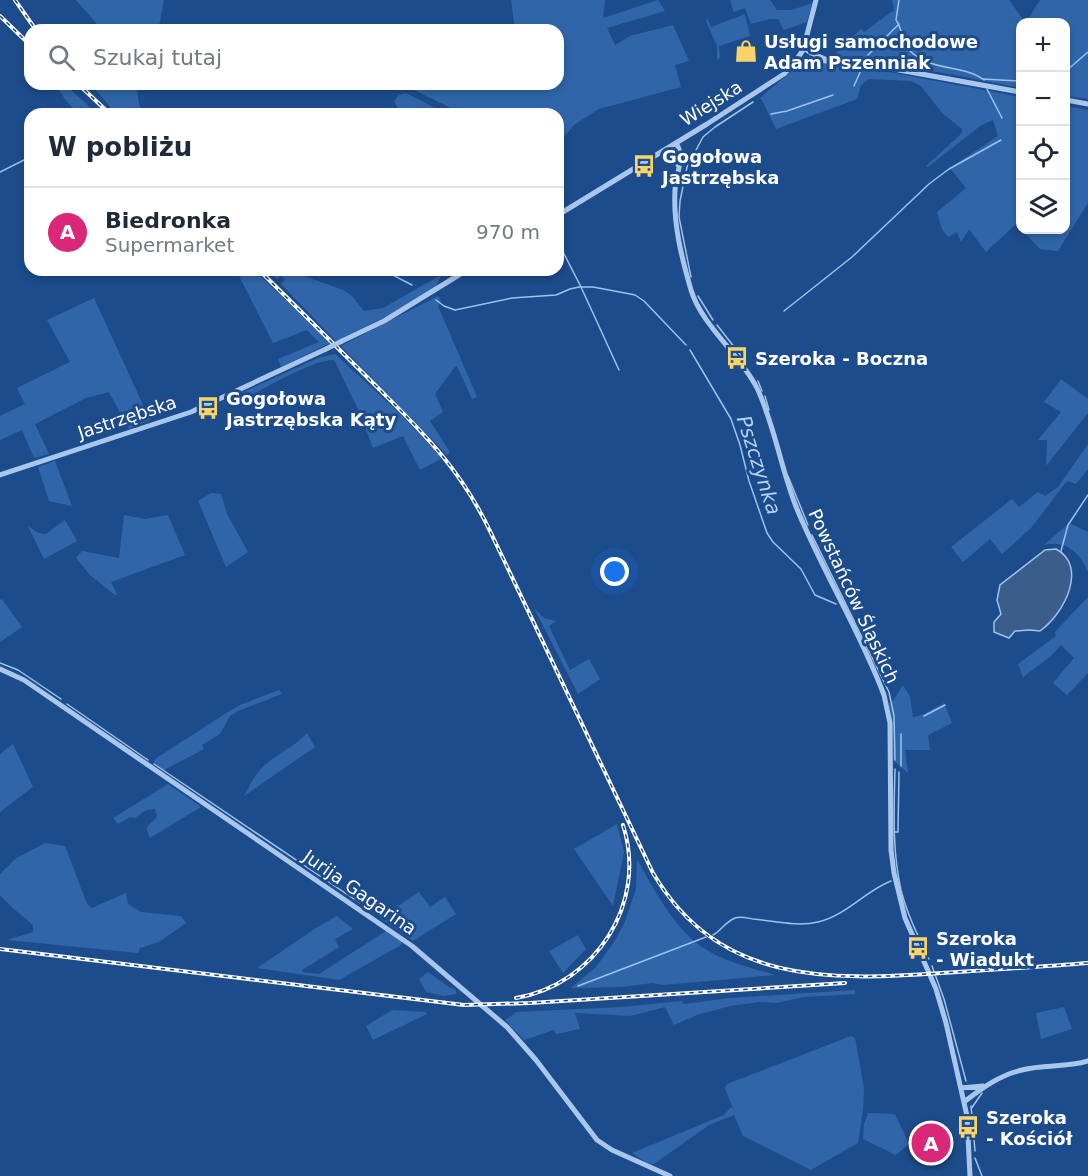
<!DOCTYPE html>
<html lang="pl">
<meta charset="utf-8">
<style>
body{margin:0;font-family:"DejaVu Sans",sans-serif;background:#f2f2f3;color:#1f2937}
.controls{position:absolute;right:18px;top:18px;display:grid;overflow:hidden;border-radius:12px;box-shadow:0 3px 9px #0003}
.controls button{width:54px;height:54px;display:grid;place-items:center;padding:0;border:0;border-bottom:2px solid #e0e1e3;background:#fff;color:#1f2937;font:30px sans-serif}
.you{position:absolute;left:615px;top:572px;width:21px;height:21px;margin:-15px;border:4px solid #fff;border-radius:50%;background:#1a73e8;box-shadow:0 0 0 9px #1a73e833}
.badge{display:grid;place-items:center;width:39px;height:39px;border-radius:50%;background:#db2777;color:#fff;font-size:20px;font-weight:700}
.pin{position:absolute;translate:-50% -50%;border:3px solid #fff;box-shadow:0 2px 6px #0006}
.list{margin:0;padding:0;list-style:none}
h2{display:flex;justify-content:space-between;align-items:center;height:78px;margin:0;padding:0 24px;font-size:26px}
h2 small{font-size:20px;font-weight:400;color:#747a83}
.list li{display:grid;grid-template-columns:39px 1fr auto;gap:18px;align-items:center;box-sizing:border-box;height:90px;padding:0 24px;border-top:2px solid #e0e1e3}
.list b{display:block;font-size:22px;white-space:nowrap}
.list p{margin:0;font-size:20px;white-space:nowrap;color:#747a83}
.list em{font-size:20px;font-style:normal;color:#747a83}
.icon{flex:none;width:33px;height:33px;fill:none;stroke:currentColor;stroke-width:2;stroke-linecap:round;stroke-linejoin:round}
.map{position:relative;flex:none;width:1088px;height:1176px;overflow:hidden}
.search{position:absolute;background:#fff;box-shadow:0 3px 9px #0003;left:24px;top:24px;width:540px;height:66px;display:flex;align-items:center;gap:15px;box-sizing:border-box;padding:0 21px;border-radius:18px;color:#747a83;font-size:22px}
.panel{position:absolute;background:#fff;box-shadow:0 3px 9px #0003;left:24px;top:108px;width:540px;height:168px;border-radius:18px}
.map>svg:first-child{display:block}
.green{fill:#3066a9}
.water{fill:#3a5d8b;stroke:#9cc2ee;stroke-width:1.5}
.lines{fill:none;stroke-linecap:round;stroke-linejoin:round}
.stream{stroke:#9cc2ee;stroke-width:1.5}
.minor{stroke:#a9c7ec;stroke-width:5}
.rail-casing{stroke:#fff;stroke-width:4}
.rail{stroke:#1d4c8c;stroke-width:1.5;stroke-dasharray:4.5;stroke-linecap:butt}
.minor-bridge{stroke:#a9c7ec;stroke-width:5}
.labels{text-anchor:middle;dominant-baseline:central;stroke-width:6;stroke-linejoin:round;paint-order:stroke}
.poi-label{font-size:18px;font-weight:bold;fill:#fff;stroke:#1d4c8c;text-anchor:start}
.street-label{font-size:18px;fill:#fff;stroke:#1d4c8c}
.water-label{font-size:20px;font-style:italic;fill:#b5d1f4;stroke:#1d4c8c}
</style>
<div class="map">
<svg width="1088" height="1176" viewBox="0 0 1088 1176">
<rect width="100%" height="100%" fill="#1d4c8c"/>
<!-- green -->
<path class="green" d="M76,0h88l-5,26 2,4h-59z
M511,0h94l-2,18 55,-18 7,11 -58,17 8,17 15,-9 43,-11 16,36 -14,4 6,22 -82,22 -24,15 -17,20v-30h-95l-53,-26v-4h148v-54h-43z
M730,0h40l7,10h15l20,-7 -5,19 -23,8 -6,-11h-8l-19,5 -6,-16 -11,4z
M892,0h117l16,22h-5v66l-65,-13 -97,-16 -28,-1 31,-29 3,3 30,-22z
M1040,0h48v99l-22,-3v-74h-40z
M745,14l5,22 -31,10 1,12 -3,1v-13l-11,-25 1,-3 4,9z
M807,63l44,2 169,32v131l-4,-4 -30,28 -17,-23 -8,13 -4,-10 -9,5 -6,-8 -5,-17 29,-24 -16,-20 48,-32 -5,-16 -13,6 -52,41 -2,-1 36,-33v-4l-20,-16 -21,-27 -10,-5 -42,-2 -8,6 -4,14 -81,30 -14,-29 -2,-2 40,-34z
M55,84h10l32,30c-26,0 -29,-11 -42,-30z
M91,84h45l3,20 5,10h-28z
M406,93l41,21h-46l-7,-13 5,-6z
M1066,106l22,4v93l-30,48 -18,-2 -18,-19h44z
M236,270h18l76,73 -49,24 -3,-8 41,-17 -12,-12 -34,13z
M268,270h27l12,7 36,13 9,6 12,15 19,-3 58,-33 -5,12 -53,31 -47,23 -55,-57 4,-4 -4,-4 -4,3z
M438,296l3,4 -3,6 39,91 -5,2 -15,-33 -3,2 -19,26 8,18 -13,9 20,31 -3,3 -106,-109z
M94,298l56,122 -21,9 -20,-37 -23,6 -51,26 14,30 -15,4 -12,-28 -22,10v-24l25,-12 -8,-16 53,-26 -23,-42z
M335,354l61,56 45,46v3l-21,11 -17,-34 -30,12 -15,-39 -24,-49c-18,-1 -67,26 -83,36l-2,-3 -26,10 1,-2 94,-43z
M1061,379l27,20v14l-42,53 1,-26h-9l23,-28 -17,-10z
M1088,444v25l-12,15 -8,-3 -2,1 -35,46 -29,26 -12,-15 -27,23 -12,-15 61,-48 7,8 19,-15 7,4 13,-9z
M55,461l17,45 -23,-5 -11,-34z
M211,493l10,1 6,20 21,38 -22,15 -28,-66z
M124,515l21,4 23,-4 17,40 -74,27 6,12 -2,1 -25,-20 -14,-17 6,-7 37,7z
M65,520l12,21 -33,18 -16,-33 10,7 8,1z
M1069,523l19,9v40c-9,-20 -21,-32 -44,-27z
M1088,597v76l-21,22 -14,-12 21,-25 -13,-13 -10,11 -28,21 -5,-13 38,-28 -1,-4z
M2,599l20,28 -22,15v-42z
M534,608l10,10 12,3 -7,5 21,44 19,-11 11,20 -22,15z
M903,685l7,12 3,20 9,-2 22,-12 8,20 -24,12 2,15h-25l3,23 -15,-13 -1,-36 -3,-20 4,-3z
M279,690l3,4 -42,16 -10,6 -10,18 -18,11 2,4 -40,21 -10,-7 1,-4 73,-47 12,-7z
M307,733l8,14 -71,49c6,-11 11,-22 21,-31 13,-12 30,-18 42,-32z
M13,744l20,43 -33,25v-58z
M168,784l33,23 -51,31 -4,-10 11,-11 -2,-8 -9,1 -11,8 -5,-1 -12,7 -5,-6z
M617,824l7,28 -11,54 -39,-57z
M45,843l20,3 22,58 5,4 34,-15 2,11 13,8 40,4 5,7 -27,19 -19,6 -2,5 -131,-13 26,-8v-7l-19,-16 -14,-14v-21l15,-15z
M637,859c17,31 38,71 68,90 21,13 46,19 70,26l-111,10 -12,-2 -30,4 -51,1 25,-21 18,-25 10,-18 12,-35z
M419,892l11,15 15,-10 11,17 -43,27 -33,-23z
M337,916l16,13 -18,10 4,8 -37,23v2l17,2 67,-43 16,11 -1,3 -62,35 -82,-12 59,-40z
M578,935l8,14 -23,24 -14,-22z
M428,972l21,15 7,3v4l-12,2 -18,-4 -7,-13z
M855,990v4l-51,3 -27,6 -17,-1 -30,4 -33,9 -23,10 -9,-18 -34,9 -56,-3 5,16 -24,5 -2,-4 -30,10 -19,-20 12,-8 105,-5 60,-6 2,3 46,-6z
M1064,1007l8,22 -31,10 -5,-26z
M392,1010l34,2 1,2 -54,26 -7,-14z
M851,1036l4,2 9,50 -1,22 -5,33 -47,27 -68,-34 -9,-21 -25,10 -55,39 -7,-1 -15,-10 92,-38 7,-8 2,2 -8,-21 2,-4z
M868,1113l27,1 14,30 -13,11 -33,-16 1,-15z"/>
<!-- water -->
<path class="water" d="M1056,549c32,17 9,64 -16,82l-10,-1 -15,1 -6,7 -15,-6v-10l7,-8 -4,-14 3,-15 45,-35z"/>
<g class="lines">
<!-- stream -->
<path class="stream" d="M899,0l-3,20c7,9 4,20 13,30 21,22 54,14 75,30
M868,55l31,-31
M1066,71l22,-19
M983,79l37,2
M854,86l7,-16
M987,89l15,29
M771,114l16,-3 46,-16
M0,172l30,-15
M558,242l23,45 38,83
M383,270l29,15
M691,277l-12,-60 1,-16 7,-34 16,-30 12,-10 38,-25
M698,296l15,24
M436,300l8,6 11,4 57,-12 44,-3 14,-6 9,-2h14l32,6 10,2 9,6 42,44
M784,311l68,-54 77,-73 20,-15 52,-29
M717,325l29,37
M690,350l41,69 9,26 9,36 18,52 6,9 28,27 14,26 21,9
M758,381l4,10
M765,396l4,14
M788,476l20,49
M812,535l77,157 5,24 1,44
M1061,551l7,-26 20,-30
M0,663l18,7 43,29
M67,704l81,56
M924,716l21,-11
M901,734v32
M154,764l206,139
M895,769c-1,40 -3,81 6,121 6,24 17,46 28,69
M895,832h3l1,-60
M713,935c8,-4 12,-13 22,-17 5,-2 12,0 18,1 21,2 44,8 65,3 29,-7 47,-31 73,-41
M932,966l12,33 22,82
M578,986l128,-49
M971,1106l4,45
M971,1109l11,-16
M975,1158l7,18"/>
<!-- minor -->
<path class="minor" d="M804,48l7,5 14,6
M797,60l58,2 165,30
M1066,100l22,4
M676,143c10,15 -1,32 -1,48 -2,33 7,68 16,99 11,36 49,64 66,98 18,38 24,82 40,121 26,63 63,122 87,186l6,28 1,127 3,23 11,45 31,71 10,34 21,93 3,60
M666,149l9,8 3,8
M558,215l149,-91 77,-50 11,-12 8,-12 13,-50
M342,341l42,-20 83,-51
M0,475l191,-63 135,-63
M0,669l24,11 388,266 95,81 29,33 61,80 15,10 58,26
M961,1088l22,-2
M964,1102c18,-14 36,-27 58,-32 22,-6 44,-2 66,-9"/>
<!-- rail casing -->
<g class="rail-casing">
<path id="rail" d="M15,0l21,30
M0,16l30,29
M78,84l32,30
M259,270c36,36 72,71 108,107 51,51 91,87 123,154l163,342c65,111 175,108 289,100 48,-3 97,-6 146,-10
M0,949l464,56 66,-2 315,-20
M516,998c80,-14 132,-95 107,-173"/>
</g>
<!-- rail -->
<use href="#rail" class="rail"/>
<!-- minor-bridge -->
<path class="minor-bridge" d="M326,349l16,-8"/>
</g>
<!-- icons -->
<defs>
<g id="shop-bare" transform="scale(1.8)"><path d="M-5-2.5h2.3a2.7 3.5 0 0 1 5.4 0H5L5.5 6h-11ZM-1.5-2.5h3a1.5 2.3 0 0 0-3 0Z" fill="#fcd367" stroke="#1d4c8c" stroke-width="2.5" paint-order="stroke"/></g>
<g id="bus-bare" transform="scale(1.8)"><path d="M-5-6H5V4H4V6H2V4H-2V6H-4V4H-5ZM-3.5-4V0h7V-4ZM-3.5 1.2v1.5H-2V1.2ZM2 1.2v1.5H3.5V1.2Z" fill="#fcd367" stroke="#1d4c8c" stroke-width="2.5" paint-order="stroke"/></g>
</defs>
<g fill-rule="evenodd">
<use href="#shop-bare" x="746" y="51"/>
<use href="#bus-bare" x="644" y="166"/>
<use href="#bus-bare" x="737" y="358"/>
<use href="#bus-bare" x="208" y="408"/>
<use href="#bus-bare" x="918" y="948"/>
<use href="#bus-bare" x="968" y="1127"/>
</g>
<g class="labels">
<!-- poi labels -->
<g class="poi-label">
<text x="764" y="41">Usługi samochodowe<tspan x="764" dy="21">Adam Pszenniak</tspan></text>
<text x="662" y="156">Gogołowa<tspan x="662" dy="21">Jastrzębska</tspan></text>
<text x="755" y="358">Szeroka - Boczna</text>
<text x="226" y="398">Gogołowa<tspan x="226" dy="21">Jastrzębska Kąty</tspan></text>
<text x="936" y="938">Szeroka<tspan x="936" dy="21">- Wiadukt</tspan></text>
<text x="986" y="1117">Szeroka<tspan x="986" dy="21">- Kościół</tspan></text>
</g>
<!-- street labels -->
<g class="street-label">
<text transform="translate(711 103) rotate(-32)">Wiejska</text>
<text transform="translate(127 417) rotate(-18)">Jastrzębska</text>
<text transform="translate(854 596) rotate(65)">Powstańców Śląskich</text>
<text transform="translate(360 892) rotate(35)">Jurija Gagarina</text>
</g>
<!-- water labels -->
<g class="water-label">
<text transform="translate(759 465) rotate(72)">Pszczynka</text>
</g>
</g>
</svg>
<div class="controls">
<button>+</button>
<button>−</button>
<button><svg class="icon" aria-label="locate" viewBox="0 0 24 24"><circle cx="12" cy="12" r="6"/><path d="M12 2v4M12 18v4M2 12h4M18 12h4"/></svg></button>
<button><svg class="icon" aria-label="layers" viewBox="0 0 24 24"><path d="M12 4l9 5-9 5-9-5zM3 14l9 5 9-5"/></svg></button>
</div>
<div class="you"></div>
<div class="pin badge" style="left:931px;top:1143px">A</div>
<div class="search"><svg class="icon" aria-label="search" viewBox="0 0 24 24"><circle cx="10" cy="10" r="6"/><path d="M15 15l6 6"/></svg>Szukaj tutaj</div>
<section class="panel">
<h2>W pobliżu<small></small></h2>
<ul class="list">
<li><span class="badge">A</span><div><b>Biedronka</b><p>Supermarket</p></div><em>970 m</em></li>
</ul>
</section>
</div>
